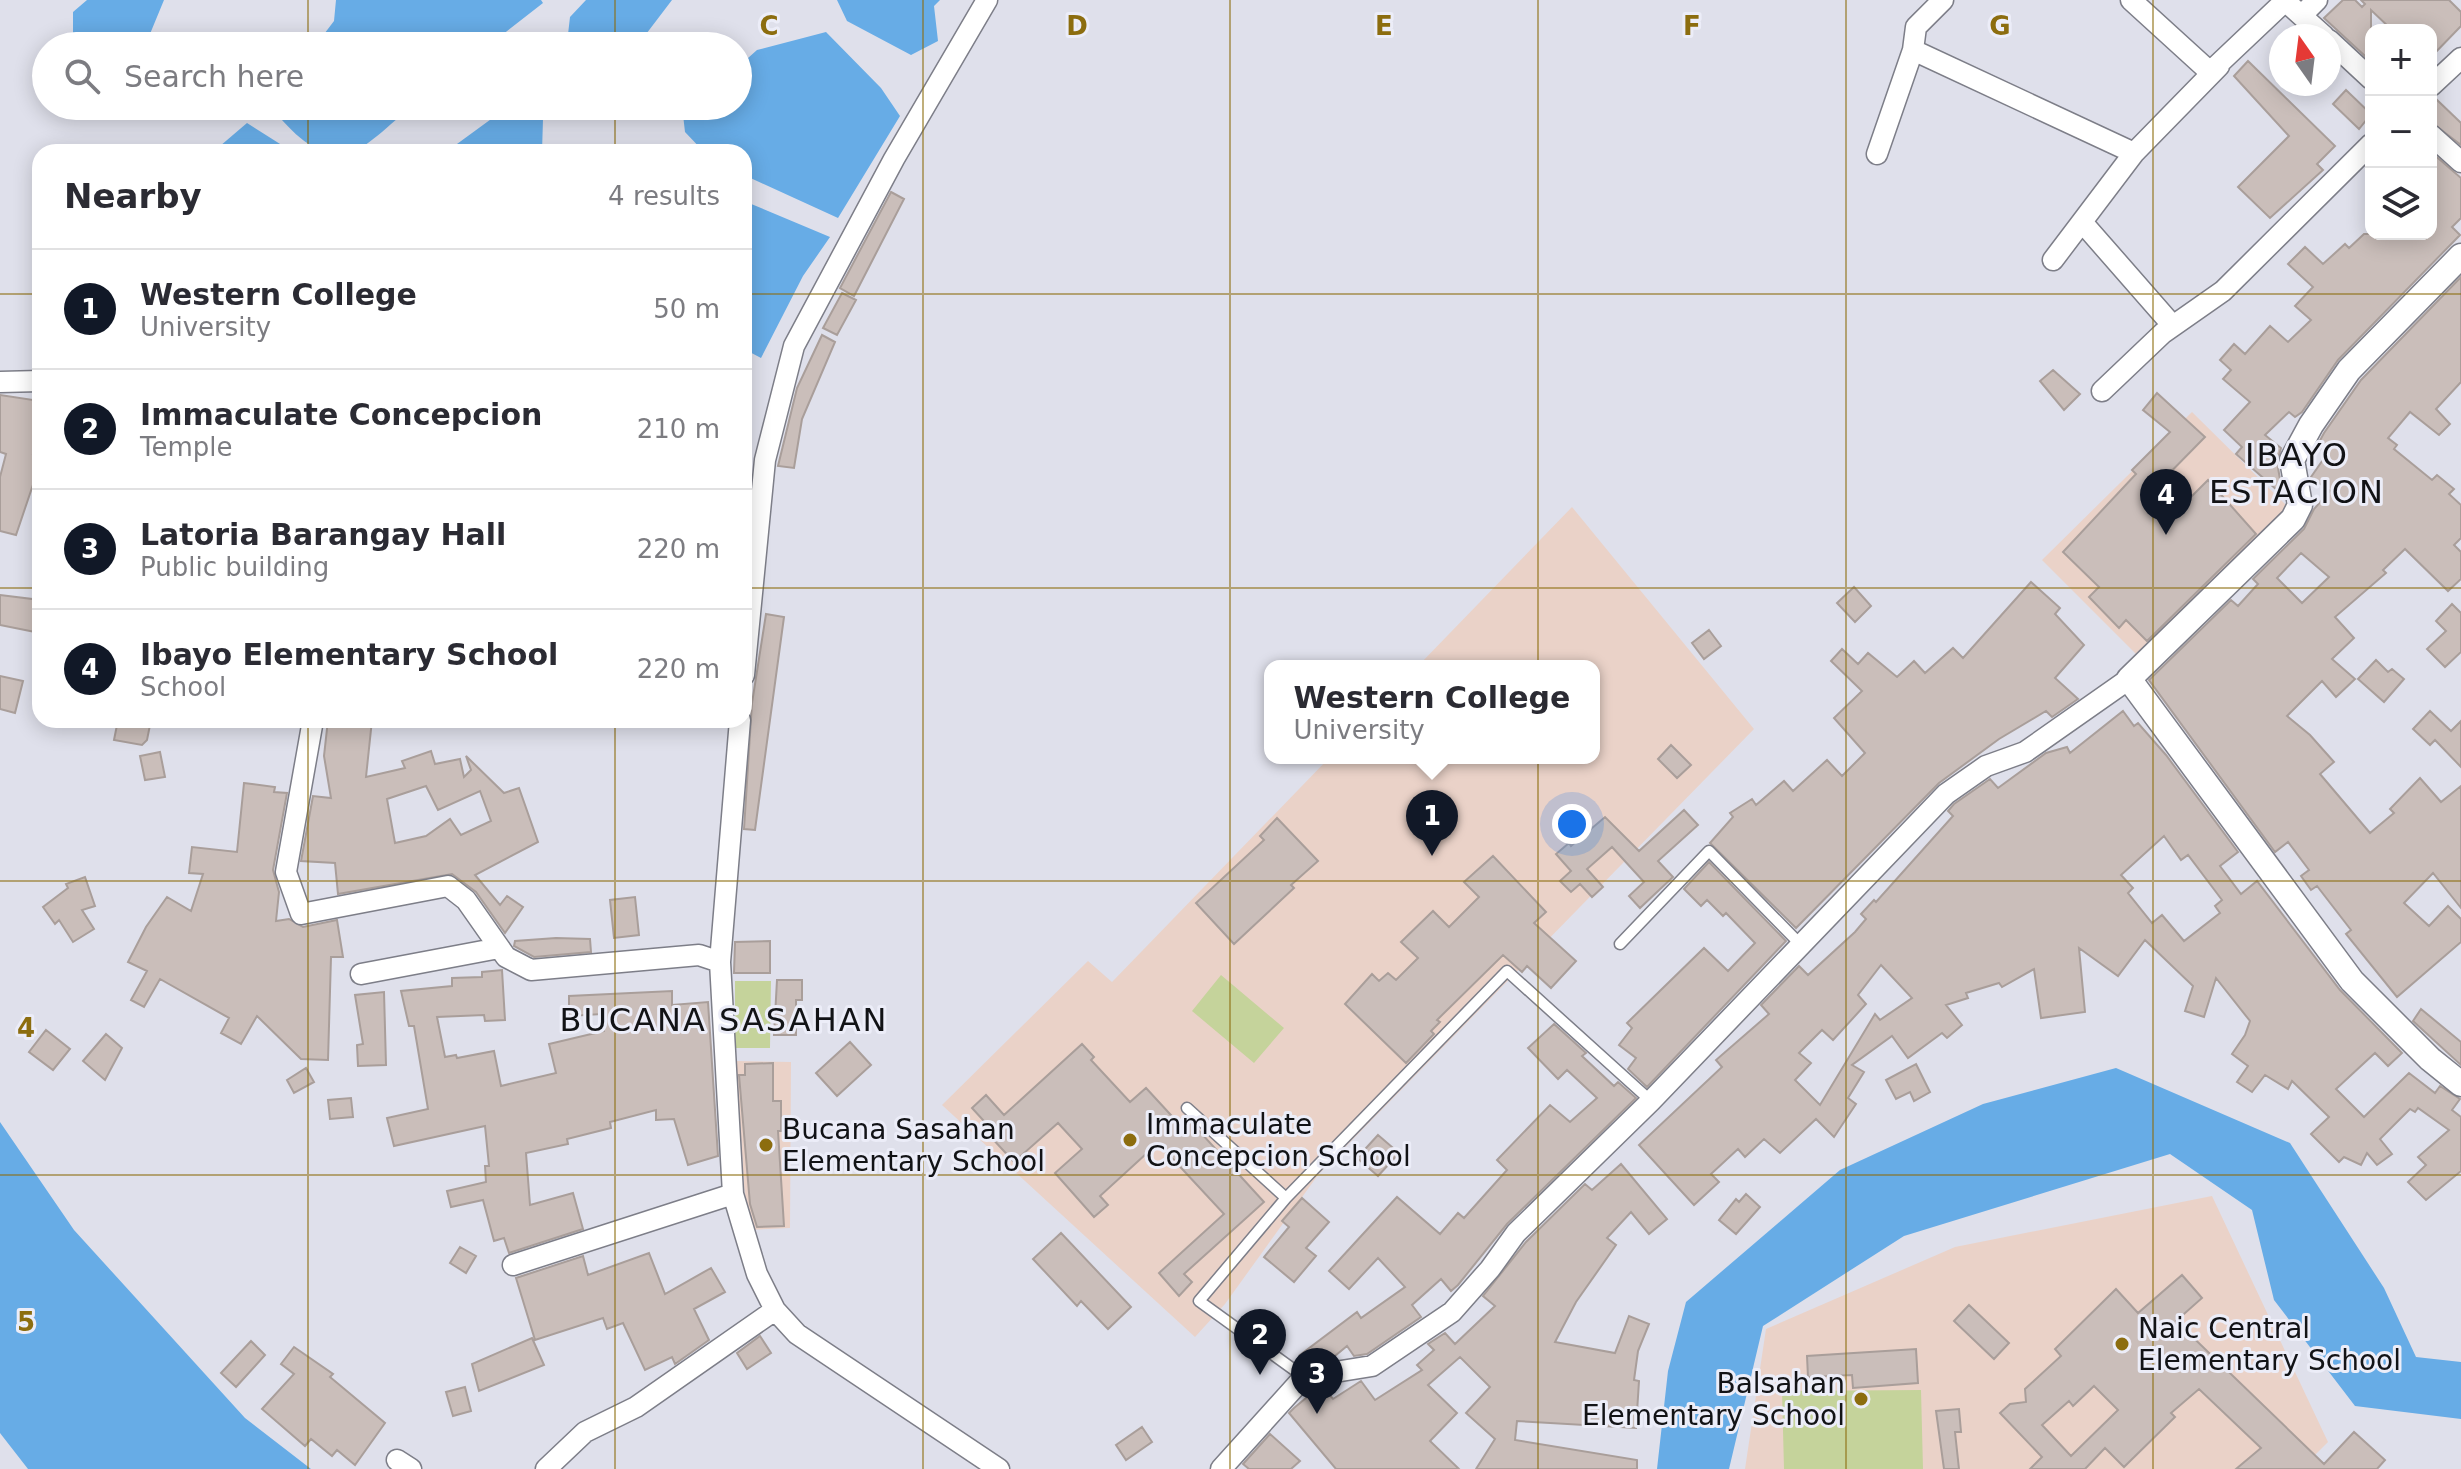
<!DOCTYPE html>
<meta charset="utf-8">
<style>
body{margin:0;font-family:"DejaVu Sans",sans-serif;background:#f7f7f7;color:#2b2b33}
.controls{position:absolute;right:24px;top:24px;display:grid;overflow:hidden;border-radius:16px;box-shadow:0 4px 20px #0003}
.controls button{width:72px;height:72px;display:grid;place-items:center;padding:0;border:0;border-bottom:2px solid #e1e1e2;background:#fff;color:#2b2b33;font:40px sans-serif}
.compass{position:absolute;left:2269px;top:24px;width:72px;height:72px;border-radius:50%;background:#fff;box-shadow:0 4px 20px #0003;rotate:346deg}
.you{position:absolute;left:1572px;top:824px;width:28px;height:28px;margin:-20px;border:6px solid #fff;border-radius:50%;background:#1a73e8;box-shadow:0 0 0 12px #1a73e833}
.badge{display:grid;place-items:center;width:52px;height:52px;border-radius:50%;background:#111827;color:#fff;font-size:26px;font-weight:700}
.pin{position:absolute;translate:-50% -66px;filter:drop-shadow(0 2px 4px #0008)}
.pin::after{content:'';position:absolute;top:42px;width:28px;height:24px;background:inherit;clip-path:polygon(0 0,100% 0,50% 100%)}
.popup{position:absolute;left:1264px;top:660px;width:336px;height:104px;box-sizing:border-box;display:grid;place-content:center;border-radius:16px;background:#fff;filter:drop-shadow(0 2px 6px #0005);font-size:26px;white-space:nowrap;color:#7c7c81}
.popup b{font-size:30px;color:#2b2b33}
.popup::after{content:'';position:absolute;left:50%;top:100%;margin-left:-16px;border:16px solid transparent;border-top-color:#fff}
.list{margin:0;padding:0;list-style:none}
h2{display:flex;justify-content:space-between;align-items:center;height:104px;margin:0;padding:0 32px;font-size:34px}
h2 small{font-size:26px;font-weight:400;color:#7c7c81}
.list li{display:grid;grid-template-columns:52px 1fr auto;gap:24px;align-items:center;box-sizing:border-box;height:120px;padding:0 32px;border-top:2px solid #e1e1e2}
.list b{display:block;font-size:30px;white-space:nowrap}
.list p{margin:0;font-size:26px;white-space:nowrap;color:#7c7c81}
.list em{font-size:26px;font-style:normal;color:#7c7c81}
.icon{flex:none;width:44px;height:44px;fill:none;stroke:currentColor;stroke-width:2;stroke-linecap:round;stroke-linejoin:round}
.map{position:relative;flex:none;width:2461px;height:1469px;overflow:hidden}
.search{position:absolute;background:#fff;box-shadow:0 4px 20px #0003;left:32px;top:32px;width:720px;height:88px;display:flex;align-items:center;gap:20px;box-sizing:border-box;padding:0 28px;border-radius:44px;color:#7c7c81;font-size:30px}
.panel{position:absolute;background:#fff;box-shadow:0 4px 20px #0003;left:32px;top:144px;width:720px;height:584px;border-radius:24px}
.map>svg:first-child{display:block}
.education{fill:#ead2c8}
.green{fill:#c5d39b}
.water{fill:#67ace6}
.building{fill:#cabeba;stroke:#a99e9a;stroke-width:2;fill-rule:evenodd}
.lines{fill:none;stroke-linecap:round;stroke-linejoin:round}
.service-casing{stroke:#7d7e88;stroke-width:13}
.minor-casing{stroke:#7d7e88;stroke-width:23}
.tertiary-casing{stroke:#7d7e88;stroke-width:27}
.service{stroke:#fff;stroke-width:10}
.minor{stroke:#fff;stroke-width:20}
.tertiary{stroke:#fff;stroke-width:24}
.grid{fill:none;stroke:#8c6d0f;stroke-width:2;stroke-opacity:0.55}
.poi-dot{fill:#8c6d0f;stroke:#ecedf8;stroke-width:3}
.labels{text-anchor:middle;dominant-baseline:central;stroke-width:6;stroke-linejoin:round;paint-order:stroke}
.poi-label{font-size:28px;fill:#121316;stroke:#ecedf8;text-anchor:start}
.quarter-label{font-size:32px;letter-spacing:2px;fill:#121316;stroke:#ecedf8}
.grid-label{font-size:26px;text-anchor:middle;font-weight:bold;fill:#8c6d0f;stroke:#ecedf8;stroke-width:6;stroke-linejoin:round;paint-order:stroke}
</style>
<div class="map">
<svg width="2461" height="1469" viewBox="0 0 2461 1469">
<rect width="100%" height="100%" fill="#dfe0eb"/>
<!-- education -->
<path class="education" d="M2192,412l98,97 -150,149 -98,-98z
M1572,507l182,222 -436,446 -93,129 -30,33 -253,-232 146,-144 24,21 217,-224h265v-92h-176z
M736,1061l55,1 -1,166 -43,2z
M2212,1196l116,246 -27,27h-556l21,-140 189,-82z"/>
<!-- green -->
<path class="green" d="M1221,975l63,53 -30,35 -62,-52z
M735,981h36l-1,67h-35z
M1921,1390l2,79h-139l-2,-78z"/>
<!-- water -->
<path class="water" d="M87,0h77l-19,46h-72v-34z
M336,0h205l2,3 -55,43h-173l19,-25z
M586,0h86l-35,46h-63l-7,-3 3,-26z
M837,0h103l-6,6 4,35 -27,14 -64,-34z
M826,32l55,56 19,28 -62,102 -94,-43v-23h-40l-19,-20 -3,-26h56v-39l19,-17z
M270,106h142c-14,11 -45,42 -60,46 -35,10 -62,-22 -82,-46z
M509,106h10l24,13 -1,33h-96z
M247,123l41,26 4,3h-79z
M744,201l86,36 -27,39 -42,82 -17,-9z
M2116,1068l174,75 94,145 32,69 45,5v57l-106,-13 -81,-106 -22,-90 -82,-56 -266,82 -141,90 -34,143h-72l11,-98 18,-69 154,-132 143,-66z
M0,1122l74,108 171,188 66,51h-283l-28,-36z"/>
<!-- building -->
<path class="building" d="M2343,0h12l7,7 3,-3 -4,-4h88l12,12v14l-30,31v-27h-39l-21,-20v40l-6,6 -41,-38z
M2248,61l87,85 -18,18 6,6 -53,48 -32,-31 51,-51 -55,-60z
M2346,90l25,24 -12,15 -26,-25z
M2435,98l26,25v22l-30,-23v-23z
M2431,152l30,26v40l-9,9 8,8 -122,125 -36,52 -7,5 -6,-5 -24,23 16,13 -4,14 4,23 -4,5 -41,-36 6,-7 -18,-17 26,-28 -27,-23 8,-9 -11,-10 14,-16 11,10 25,-28 18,16 23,-22 -16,-14 18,-19 -25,-23 17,-17 18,17 22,-20 4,4 15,-14h67z
M891,192l13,7 -50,97 -14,-8z
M2461,277v105l-25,27 14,15 -11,11 -29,-23 -22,26 9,7 -3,4 38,31 5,-5 17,14 -5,5 12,11v33l-7,7 7,7v27l-13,12 -43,-42 -22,21 3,3 -51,44 19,21 -22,21 23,20 -19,18 -14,-16 -35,35 23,19 24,27 -14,12 50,59 24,-20 -4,-4 30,-31 21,24 20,-16v122l-28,-35 -29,30 25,23 19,-20 13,13v23l-64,55 -51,-63 5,-4 -34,-44 -6,4 -10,-14 8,-6 -21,-28 -13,10 -126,-172 82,-80 7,6 20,-22 -5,-5 51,-50 10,-20 16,-18 -19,-14 16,-23 -10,-8 7,-13 37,-53zM2301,553l28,24 -27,26 -25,-25z
M842,293l14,7 -19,35 -14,-7z
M822,335l13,7 -33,77 -8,49 -16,-2 19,-78z
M2053,370l27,24 -16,16 -24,-29z
M2157,393l48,44 -57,58 24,21 36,-36 48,54 -109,107 -21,-21 -7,8 -30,-31 10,-10 -36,-35 73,-78 -4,-4 38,-38 -27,-22z
M0,395l40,6v24l-7,29 7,2v8l-24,71 -16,-4v-54l6,-23 -6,-2z
M2031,582l29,26 -5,6 29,31 -29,33 23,21 -26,18 -6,-6 -47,28 -60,44 -143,145 -86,-85 23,-26 -3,-4 22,-14 4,6 28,-24 9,10 34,-31 15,16 23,-23 -31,-35 28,-27 -31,-30 11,-12 16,15 10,-11 29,24 17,-16 11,12 28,-25 10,10z
M1854,587l17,19 -16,16 -18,-19z
M0,595l40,5v33l-40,-8z
M2452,604l9,9v39l-16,15 -18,-18 19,-18 -10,-10z
M766,614l18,3 -29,213 -11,-1 8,-126z
M1709,630l12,16 -17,13 -12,-16z
M2376,660l12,12 4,-3 12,10 -20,23 -26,-23z
M0,676l23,5 -8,32 -15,-4z
M2123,711l11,15 4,-3 28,32 72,97 -18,14 21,28 16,-13 83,109 62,63 -14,13 -13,-13 -39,36 28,28 45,-44 26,20 5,-7 20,13 -8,11 9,7v54l-35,29 -18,-18 18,-17 -8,-8 31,-27 -31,-22 -3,4 -5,-3 -30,30 12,15 -15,11 -10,-12 -6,12 -17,-8 -5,5 -28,-28 18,-17 -37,-36 -4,8 -23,-14 -13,17 -15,-10 11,-16 -16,-12 13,-19 5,-14 -34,-43 -12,39 -19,-6 8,-25 -48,-46 -27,36 -39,-28 6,64 -44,6 -7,-49 -32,18 -3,-4 -33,10 2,5 -22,7 16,20 -15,13 -5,-5 -34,25 -16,-22 -40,29 12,7 -16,26 8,6 -22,33 -18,-18 -36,34 -16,-14 -19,18 -7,-8 -27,25 8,8 -25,23 -55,-60 83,-78 -6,-7 53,-46 -8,-9 38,-39 9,9 47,-43 11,-13 -5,-5 13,-14 2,2 77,-86 -5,-5 6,-7 36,-25 8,9 48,-35 21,-6 3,6zM2164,836l17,24 7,-5 34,45 -7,6 5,7 -36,28 -22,-26 -10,8 -24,-30 5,-5 -12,-13zM1881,965l31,33 -32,22 -5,-6 -55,91 -25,-25 16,-17 -12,-10 23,-23 11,10 33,-36 -8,-9z
M2430,711l21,20 10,-10v46l-26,-27 -5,5 -17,-16z
M118,720h33l-4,20 -5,5 -28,-5z
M328,720h44l-6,57 39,-9 -3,-7 29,-10 4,13 25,-5 4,18 7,-7 -5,-14 38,37 15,-5 19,54 -63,33 25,30 7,-9 16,11 -18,26 -29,-41 -24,-18 -114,20 -3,-31 -34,-2 12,-65 18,2 -7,-42zM426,786l12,24 42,-19 11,30 -30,14 -11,-16 -24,17 -31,7 -8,-44z
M1671,745l20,20 -14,13 -19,-19z
M160,752l5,25 -20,3 -5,-24z
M244,783l31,4 -1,5 13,1 -14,77 6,22 -3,29 13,-2 14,8 34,-7 6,37h-12l-3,103 -27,-1 -44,-43 -16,28 -20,-11 8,-15 -69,-39 -16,28 -13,-7 16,-29 -19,-9 18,-35 21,-30 24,14 12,-37 -14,-1 3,-26 45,5z
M1684,810l14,15 -40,36 15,16 -33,31 -11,-12 15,-14 -32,-35 -25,22 16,18 -11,10 -12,-13 -9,8 -11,-11 11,-10 -15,-17 13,-11 2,3 34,-29 34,34z
M1277,818l41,43 -27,24 3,3 -60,56 -38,-41 68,-63 -4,-4z
M1493,856l53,56 -12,11 42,38 -25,27 -24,-22 -5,6 -19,-17 -66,65 3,2 -9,9 3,3 -28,29 -61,-59 27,-30 7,7 9,-8 8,7 22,-22 -17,-16 32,-31 16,16 30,-30 -15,-15z
M1709,862l77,79 -139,146 -19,-18 8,-11 -17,-13 13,-17 -5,-5 77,-75 24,23 27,-28 -29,-30 -3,3 -16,-16 -6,6 -17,-17z
M85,877l10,29 -13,4 12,19 -21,13 -14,-22 -4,4 -12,-17 25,-19 -2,-4z
M635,897l4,38 -25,3 -4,-38z
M556,938l34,1 1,13 -57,5 -20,-11 1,-5z
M770,941v32h-36l1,-31z
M502,970l3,50 -20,1 -1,-6 -47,2 8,40 11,-2 1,3 37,-7 7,35 55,-13 -7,-29 55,-13 -2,-17 -33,2v-20l103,-5v14l36,-3 10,154 -30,9 -14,-46 -18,1v-10l-46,12 1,6 -44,11 1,5 -42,9 4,52 43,-12 10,36 -74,24 -5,-15 -10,3 -11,-41 -32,7 -4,-16 39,-9 -1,-16h4l-4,-40 -91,20 -7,-28 41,-9 -14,-83h-5l-8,-35 51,-5v-8l30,-1v-5z
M777,980h25v20h-6v35h-22z
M384,992l2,73 -28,1 -1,-21 6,-1 -8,-49z
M2421,1009l40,33v23l-48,-44z
M1554,1024l32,29 -4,3 32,30 4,-4 18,16 -129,126 -49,61 -7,6 -10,-12 -29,26 9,12 -54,37 -13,2 -7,-10 -17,14 -24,3 -6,-8 57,-43 4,6 44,-31 -27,-29 -29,31 -20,-18 68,-74 43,37 18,-21 6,5 43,-48 -10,-10 53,-55 20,17 27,-24 -30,-28 -9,9 -30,-31z
M46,1030l24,19 -17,21 -24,-18z
M106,1034l16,14 -17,32 -22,-19z
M850,1042l21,23 -34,31 -21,-23z
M1082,1044l12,13 -3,3 39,42 16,-14 35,38 7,-6 3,2 73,80 -80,72 8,8 -13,14 -20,-23 65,-59 -66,-71 -58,53 8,9 -14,12 -39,-44 27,-24 -24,-26 -44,39 -24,-26 4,-4 -22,-24 14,-13 18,20z
M773,1063v38h8v30h-3l6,95 -27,1 -7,-23 -11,-129h6v-11z
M1916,1064l14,28 -16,9 -4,-9 -14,7 -10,-19z
M306,1068l8,14 -20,11 -7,-13z
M351,1098l2,19 -23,2 -2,-19z
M1378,1135l21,18 -21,23 -21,-18z
M1621,1164l46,55 -18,15 -18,-22 -24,26 9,7 -40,57 -21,40 60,11 14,-37 20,8 -11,27 -4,29 5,1 -3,47 -119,-7 -2,19 122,20v9h-161l19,-30 -29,-26 24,-26 -30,-30 -32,28 29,28 -27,28 29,28h-123l-47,-56 5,-5 24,-20 5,-1 10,12 28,-18 14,19 47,-30 -5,-5 17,-15 -6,-6 17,-11 10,11 40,-38 -12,-10 43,-54 59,-58 7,6z
M1746,1194l14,13 -24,27 -17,-14 17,-21 3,3z
M1302,1198l27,24 -23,26 10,8 -22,26 -30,-25 25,-30 -7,-6z
M1061,1233l70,74 -23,22 -27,-28 -4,5 -44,-47z
M460,1247l16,9 -10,17 -16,-10z
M649,1253l16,41 46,-26 14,24 -31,17 15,31 -34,24 -3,-7 -27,13 -22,-47 -16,6 -4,-11 -68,22 -19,-62 67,-22 5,19z
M2182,1275l20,23 -26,23 148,143 30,-32 31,28 -8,9h-141l25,-21 -62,-59 -28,24 4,4 -51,50 -19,-19 -20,21h-55l12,-12 -42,-44 10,-9 16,-2 -1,-13 36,-33 -6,-7 61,-60 22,24zM2094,1386l24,24 -47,46 -29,-31 27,-24 4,5z
M1969,1305l40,38 -15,16 -40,-38z
M760,1336l11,17 -24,16 -10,-16z
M532,1338l12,27 -65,26 -7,-27z
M251,1341l14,14 -29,32 -15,-14z
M294,1347l39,27 -3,3 55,46 -30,42 -18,-15 -5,6 -21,-17 -6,7 -43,-37 32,-35 -13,-10z
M1916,1349l2,34 -65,5 -1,-13 -44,2 -1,-21z
M465,1387l6,24 -18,5 -7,-24z
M1959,1409l2,23h-6l4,37h-15l-8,-58z
M1142,1427l10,15 -26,18 -10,-15z
M1270,1434l30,27 -9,8h-42l-6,-5z"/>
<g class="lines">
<!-- service casing -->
<g class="service-casing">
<path id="service" d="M1620,944l89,-93 93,95
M1187,1108l99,90
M1304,1377l-105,-76 87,-103 221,-227 144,130"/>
</g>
<!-- minor casing -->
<g class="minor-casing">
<path id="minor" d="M2131,0l79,72 75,-71
M2284,0l40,36
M2302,15l15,-15
M2329,40l42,39
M1913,50l221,103 85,-87
M2431,86l30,-28
M2431,135l30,27
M1877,154l36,-104 3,-23 27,-27
M2082,222l91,104
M2053,260l81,-107
M0,382l40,-1
M2102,391l61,-58 60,-42 148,-147
M744,675l21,-215 29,-114 100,-187 93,-159
M313,720l-27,152 15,42 147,-28 18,14 40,57 25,13 168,-15 21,7
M740,720l-20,242 13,232 24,80 18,36 22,24 202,135
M361,974l138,-26
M513,1265l220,-71
M397,1460l14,9
M546,1469l39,-37 51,-25 139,-97
M1221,1469l83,-92 68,-11 80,-54 38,-43 26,-36 135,-132 295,-307 40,-28 39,-14 104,-73"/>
</g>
<!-- tertiary casing -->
<g class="tertiary-casing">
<path id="tertiary" d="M2461,256l-112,114 -38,55 -19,35 8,45 -7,14 -164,160 223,302 78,78 31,25"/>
</g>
<!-- service -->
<use href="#service" class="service"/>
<!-- minor -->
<use href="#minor" class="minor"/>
<!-- tertiary -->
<use href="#tertiary" class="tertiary"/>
</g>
<!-- grid -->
<path class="grid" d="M308,0v46M615,0v46M923,0v1469M1230,0v1469M1538,0v1469M1846,0v1469M2153,0v1469M308,106v46M615,106v46M0,294h40M744,294h1717M0,588h40M744,588h1717M308,720v749M615,720v749M0,881h2461M0,1175h2461"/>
<!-- markers -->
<g class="poi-dot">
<circle cx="1130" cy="1140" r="8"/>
<circle cx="766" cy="1145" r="8"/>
<circle cx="2122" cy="1344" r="8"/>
<circle cx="1861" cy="1399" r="8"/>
</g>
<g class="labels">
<!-- poi labels -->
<g class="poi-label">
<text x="1146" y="1124">Immaculate<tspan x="1146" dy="32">Concepcion School</tspan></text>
<text x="782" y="1129">Bucana Sasahan<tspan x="782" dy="32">Elementary School</tspan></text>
<text x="2138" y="1328">Naic Central<tspan x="2138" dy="32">Elementary School</tspan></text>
<text x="1845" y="1383" text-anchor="end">Balsahan<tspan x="1845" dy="32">Elementary School</tspan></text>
</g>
<!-- quarter labels -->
<g class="quarter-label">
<text x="2297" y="455">IBAYO<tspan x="2297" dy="37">ESTACION</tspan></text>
<text x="724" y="1020">BUCANA SASAHAN</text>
</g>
</g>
<g class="grid-label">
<text x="769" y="35">C</text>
<text x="1077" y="35">D</text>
<text x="1384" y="35">E</text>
<text x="1692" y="35">F</text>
<text x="2000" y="35">G</text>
<text x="26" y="1037">4</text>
<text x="26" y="1331">5</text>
</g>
</svg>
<div class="controls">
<button>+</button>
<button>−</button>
<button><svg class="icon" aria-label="layers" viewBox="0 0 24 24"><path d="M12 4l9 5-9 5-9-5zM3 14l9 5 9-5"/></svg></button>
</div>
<svg class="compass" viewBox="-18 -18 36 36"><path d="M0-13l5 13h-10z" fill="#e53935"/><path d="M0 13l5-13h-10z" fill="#7c7c81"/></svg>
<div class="you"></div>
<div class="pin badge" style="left:1432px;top:856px">1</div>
<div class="popup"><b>Western College</b>University</div>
<div class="pin badge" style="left:1260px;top:1375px">2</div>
<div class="pin badge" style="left:1317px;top:1414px">3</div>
<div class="pin badge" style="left:2166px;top:535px">4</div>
<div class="search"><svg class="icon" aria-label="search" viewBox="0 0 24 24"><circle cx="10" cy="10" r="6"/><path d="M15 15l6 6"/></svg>Search here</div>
<section class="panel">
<h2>Nearby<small>4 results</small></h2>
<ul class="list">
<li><span class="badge">1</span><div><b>Western College</b><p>University</p></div><em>50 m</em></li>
<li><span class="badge">2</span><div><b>Immaculate Concepcion</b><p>Temple</p></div><em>210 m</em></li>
<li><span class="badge">3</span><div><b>Latoria Barangay Hall</b><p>Public building</p></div><em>220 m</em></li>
<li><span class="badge">4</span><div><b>Ibayo Elementary School</b><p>School</p></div><em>220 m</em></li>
</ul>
</section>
</div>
